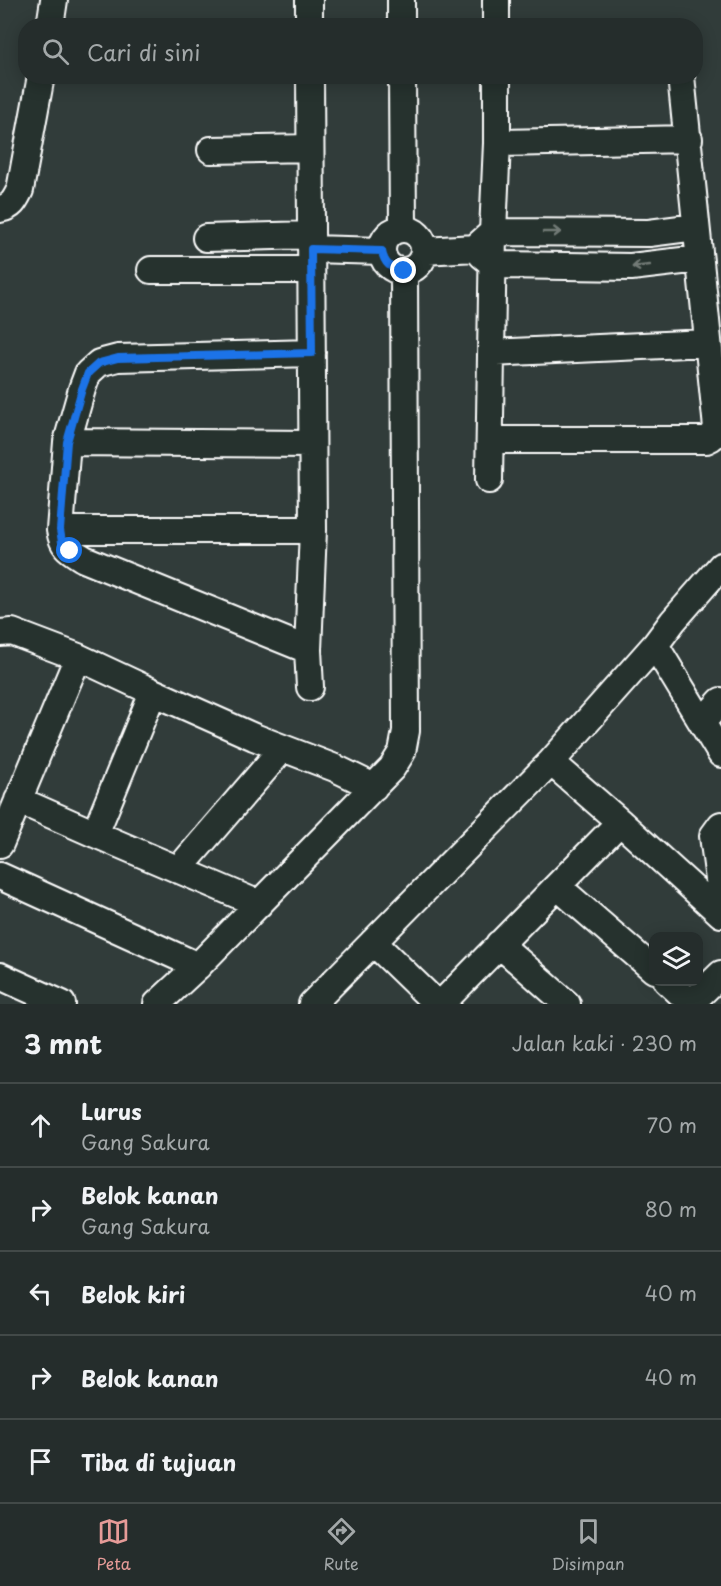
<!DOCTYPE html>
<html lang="id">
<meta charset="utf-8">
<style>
body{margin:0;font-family:"Playpen Sans",sans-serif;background:#313938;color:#f1f3f6}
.controls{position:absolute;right:18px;bottom:18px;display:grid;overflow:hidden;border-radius:12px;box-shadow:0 3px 15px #0003}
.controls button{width:54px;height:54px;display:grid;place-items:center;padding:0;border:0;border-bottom:2px solid #424948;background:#252d2c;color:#f1f3f6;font:30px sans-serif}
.stop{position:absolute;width:18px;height:18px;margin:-14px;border:4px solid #1a73e8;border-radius:50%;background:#fff}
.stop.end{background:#1a73e8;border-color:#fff;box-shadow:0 2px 6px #0008}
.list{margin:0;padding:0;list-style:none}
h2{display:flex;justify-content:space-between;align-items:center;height:78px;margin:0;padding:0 24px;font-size:26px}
h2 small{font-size:20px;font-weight:400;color:#a3a8a9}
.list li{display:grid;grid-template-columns:39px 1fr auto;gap:18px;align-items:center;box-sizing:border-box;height:84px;padding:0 24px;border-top:2px solid #424948}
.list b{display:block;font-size:22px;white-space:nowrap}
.list p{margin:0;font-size:20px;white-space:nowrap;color:#a3a8a9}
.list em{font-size:20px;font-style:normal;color:#a3a8a9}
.icon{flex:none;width:33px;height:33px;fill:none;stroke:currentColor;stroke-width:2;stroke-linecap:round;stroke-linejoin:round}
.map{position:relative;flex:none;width:721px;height:1004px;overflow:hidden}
.search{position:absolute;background:#252d2c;box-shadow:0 3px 15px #0003;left:18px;right:18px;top:18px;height:66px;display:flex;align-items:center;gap:15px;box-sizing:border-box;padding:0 21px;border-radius:24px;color:#a3a8a9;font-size:22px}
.sheet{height:498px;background:#252d2c}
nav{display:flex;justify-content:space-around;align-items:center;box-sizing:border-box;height:84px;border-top:2px solid #424948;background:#252d2c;font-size:16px;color:#a3a8a9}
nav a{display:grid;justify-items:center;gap:3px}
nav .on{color:#e69b98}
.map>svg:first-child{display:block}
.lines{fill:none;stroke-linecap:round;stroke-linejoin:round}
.minor-casing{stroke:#fff;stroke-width:30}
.minor{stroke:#26332d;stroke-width:26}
.oneway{stroke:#727a76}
.route{stroke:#1a73e8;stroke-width:8}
</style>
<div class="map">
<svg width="721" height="1004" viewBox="0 0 721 1004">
<rect width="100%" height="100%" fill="#313c3a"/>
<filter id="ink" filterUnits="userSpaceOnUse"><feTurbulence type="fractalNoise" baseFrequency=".0167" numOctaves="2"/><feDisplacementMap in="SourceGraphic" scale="12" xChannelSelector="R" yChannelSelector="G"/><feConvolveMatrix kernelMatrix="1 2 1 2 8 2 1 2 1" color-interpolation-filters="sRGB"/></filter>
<g filter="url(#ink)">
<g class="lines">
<!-- minor casing -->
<g class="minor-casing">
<path id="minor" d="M309,0v26
M401,0v26
M496,0v26
M50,26l4,-26
M310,76l3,454 -5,120 2,37
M402,76l1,153
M497,143l192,-4
M211,150l99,-2
M0,209c12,-2 15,-9 20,-19l21,-114
M382 250a21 21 0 1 1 42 0a21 21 0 1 1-42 0Z
M206,238l105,-3
M311,249l71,2
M424,251l51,-3 18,-16 156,1 47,-6
M482,255l12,10 137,2 68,-8
M151,270h160
M492,353l215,-10
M490,440h216l6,-3 5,-9 -36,-352
M67,442l245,2
M489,480l4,-248 4,-89v-67
M60,530h253
M0,633l12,-1 66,25 75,35 -58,142 -77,-34
M655,645l66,109
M308,650l-224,-91c-14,-9 -21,-11 -24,-29l7,-88 15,-53 6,-16 11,-10 19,-5 194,-5
M153,692l101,45 81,31 39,19
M702,722l19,-21
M551,762l69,60 101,92
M721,825l-8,11 8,58
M95,834l164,70
M0,844l78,-187
M178,870l105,-122
M0,876l198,90
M557,886l97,84
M373,942l64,62
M499,944l68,60
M0,976l62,28
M667,981l24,22
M157,1004l41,-38 194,-198 10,-16 4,-21 -2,-460
M312,1004l239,-242 104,-117 18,-24 48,-55
M441,1004l179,-182
M690,1004l31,-30"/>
</g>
<!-- minor -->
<use href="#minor" class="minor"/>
</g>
<!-- one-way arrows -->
<defs><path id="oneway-shaft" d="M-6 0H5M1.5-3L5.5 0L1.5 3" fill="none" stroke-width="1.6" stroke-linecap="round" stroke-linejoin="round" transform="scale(1.5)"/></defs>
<g class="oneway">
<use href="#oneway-shaft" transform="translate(552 232)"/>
<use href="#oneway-shaft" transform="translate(641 266) rotate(174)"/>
</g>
</g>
<g class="lines" filter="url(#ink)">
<!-- route -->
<path class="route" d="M70,551l-8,-9 -2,-12 7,-88 15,-53 6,-16 11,-10 19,-5 194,-5 -1,-104 71,2c2,13 10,19 22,20"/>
</g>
</svg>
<div class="controls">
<button><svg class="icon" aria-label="layers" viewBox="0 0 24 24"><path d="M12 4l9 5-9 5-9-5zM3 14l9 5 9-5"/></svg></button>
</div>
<div class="stop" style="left:70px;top:551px"></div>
<div class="stop end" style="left:404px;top:271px"></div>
<div class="search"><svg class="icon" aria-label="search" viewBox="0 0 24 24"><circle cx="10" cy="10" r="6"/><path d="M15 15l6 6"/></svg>Cari di sini</div>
</div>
<section class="sheet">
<h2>3 mnt<small>Jalan kaki · 230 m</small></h2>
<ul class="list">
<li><svg class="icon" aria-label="ahead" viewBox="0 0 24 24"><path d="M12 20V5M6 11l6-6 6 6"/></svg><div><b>Lurus</b><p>Gang Sakura</p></div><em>70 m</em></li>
<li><svg class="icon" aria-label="right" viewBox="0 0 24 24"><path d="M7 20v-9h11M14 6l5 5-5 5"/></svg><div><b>Belok kanan</b><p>Gang Sakura</p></div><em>80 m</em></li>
<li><svg class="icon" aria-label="left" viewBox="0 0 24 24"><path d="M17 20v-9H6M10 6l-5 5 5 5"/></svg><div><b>Belok kiri</b></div><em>40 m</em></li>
<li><svg class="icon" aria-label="right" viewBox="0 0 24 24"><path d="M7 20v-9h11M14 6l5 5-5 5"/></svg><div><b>Belok kanan</b></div><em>40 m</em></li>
<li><svg class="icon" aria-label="arrive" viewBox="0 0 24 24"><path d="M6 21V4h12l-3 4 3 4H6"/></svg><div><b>Tiba di tujuan</b></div></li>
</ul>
</section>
<nav>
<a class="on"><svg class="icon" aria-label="map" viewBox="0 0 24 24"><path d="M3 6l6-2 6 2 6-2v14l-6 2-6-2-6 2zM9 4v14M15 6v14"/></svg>Peta</a>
<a><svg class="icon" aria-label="directions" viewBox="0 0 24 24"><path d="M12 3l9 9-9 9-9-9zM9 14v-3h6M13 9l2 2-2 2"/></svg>Rute</a>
<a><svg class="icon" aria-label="saved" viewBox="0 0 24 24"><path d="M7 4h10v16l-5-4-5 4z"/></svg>Disimpan</a>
</nav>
